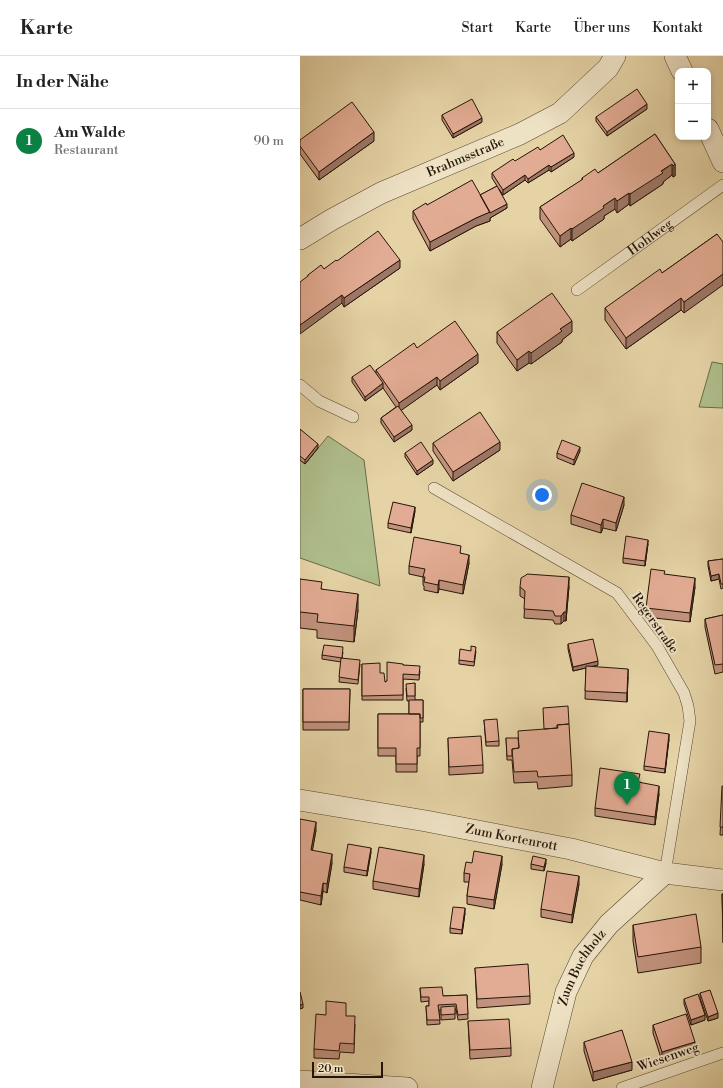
<!DOCTYPE html>
<html lang="de">
<meta charset="utf-8">
<style>
body{margin:0;font-family:"Libre Bodoni",serif;background:#f2f2f2;color:#202124}
.controls{position:absolute;right:12px;top:12px;display:grid;overflow:hidden;border-radius:8px;box-shadow:0 2px 6px #0003}
.controls button{width:36px;height:36px;display:grid;place-items:center;padding:0;border:0;border-bottom:1px solid #e0e0e0;background:#fff;color:#202124;font:20px sans-serif}
.scale{position:absolute;left:12px;bottom:10px;width:71px;box-sizing:border-box;padding-left:4px;border:2px solid #261507;border-top:0;font-size:11px;line-height:14px;white-space:nowrap;color:#261507;-webkit-text-stroke:3px #eee2c5;paint-order:stroke}
.you{position:absolute;left:242px;top:439px;width:14px;height:14px;margin:-10px;border:3px solid #fff;border-radius:50%;background:#1a73e8;box-shadow:0 0 0 6px #1a73e833}
.badge{display:grid;place-items:center;width:26px;height:26px;border-radius:50%;background:#0b8043;color:#fff;font-size:13px;font-weight:700}
.pin{position:absolute;translate:-50% -33px;filter:drop-shadow(0 1px 2px #0008)}
.pin::after{content:'';position:absolute;top:21px;width:14px;height:12px;background:inherit;clip-path:polygon(0 0,100% 0,50% 100%)}
.list{margin:0;padding:0;list-style:none}
h2{display:flex;justify-content:space-between;align-items:center;height:52px;margin:0;padding:0 16px;font-size:17px}
h2 small{font-size:13px;font-weight:400;color:#757577}
.list li{display:grid;grid-template-columns:26px 1fr auto;gap:12px;align-items:center;box-sizing:border-box;height:64px;padding:0 16px;border-top:1px solid #e0e0e0}
.list b{display:block;font-size:15px;white-space:nowrap}
.list p{margin:0;font-size:13px;white-space:nowrap;color:#757577}
.list em{font-size:13px;font-style:normal;color:#757577}
.map{position:relative;flex:none;width:423px;height:1032px;overflow:hidden}
header{display:flex;align-items:center;gap:24px;box-sizing:border-box;height:56px;padding:0 20px;background:#fff;border-bottom:1px solid #e0e0e0}
header strong{font-size:19px}
nav{display:flex;gap:22px;margin-inline-start:auto;font-size:14px}
main{display:flex}
aside{flex:1;background:#fff}
.map>svg:first-child{display:block}
.park{fill:#afbe8c;stroke:#6a6a4a}
.lines{fill:none;stroke-linecap:round;stroke-linejoin:round}
.lane-casing{stroke:#56442f;stroke-width:12}
.street-casing{stroke:#56442f;stroke-width:22}
.lane{stroke:#eee2c5;stroke-width:11}
.street{stroke:#eee2c5;stroke-width:21}
.wall{fill:#c2937e;stroke:#261507}
.shaded-wall{fill:#9e7867;stroke:#261507}
.building{fill:#e2ab93;stroke:#261507}
.labels{text-anchor:middle;dominant-baseline:central;stroke-width:4;stroke-linejoin:round;paint-order:stroke}
.street-label{font-size:13px;fill:#261507;stroke:#eee2c5}
</style>
<header>
<strong>Karte</strong>
<nav><a>Start</a><a>Karte</a><a>Über uns</a><a>Kontakt</a></nav>
</header>
<main>
<aside>
<h2>In der Nähe<small></small></h2>
<ul class="list">
<li><span class="badge">1</span><div><b>Am Walde</b><p>Restaurant</p></div><em>90 m</em></li>
</ul>
</aside>
<div class="map">
<svg width="423" height="1032" viewBox="0 0 423 1032">
<rect width="100%" height="100%" fill="#e5d3a6"/>
<filter id="stains"><feTurbulence type="fractalNoise" baseFrequency=".005" numOctaves="4"/><feColorMatrix values="0 0 0 0 .2 0 0 0 0 .09 0 0 0 0 .02 0 0 0 .5 -.17"/></filter>
<radialGradient id="worn" r=".72"><stop offset=".6" stop-color="#630" stop-opacity="0"/><stop offset="1" stop-color="#630" stop-opacity=".3"/></radialGradient>
<!-- park -->
<path class="park" d="M412,306l11,2v44l-24,-1z
M28,380l36,24 16,126 -80,-28v-98l5,4z"/>
<g class="lines">
<!-- lane casing -->
<g class="lane-casing">
<g id="lane">
<path id="s1" d="M277,234l146,-105"/>
<path d="M0,329l19,16 34,16"/>
<path d="M134,432l183,105 40,53 27,47 4,13 2,15 -25,152"/>
<path d="M322,1032l101,-35"/>
</g>
</g>
<!-- street casing -->
<g class="street-casing">
<g id="street">
<path d="M375,0l7,15"/>
<path d="M408,73l15,33"/>
<path id="s2" d="M0,183l31,-19 50,-27 139,-59 40,-21 48,-45 7,-12"/>
<path id="s3" d="M0,744l126,21 145,28 94,24 58,7"/>
<path d="M0,1025l107,7"/>
<path id="s4" d="M242,1032l24,-96 17,-36 26,-32 56,-51"/>
</g>
</g>
<!-- lane -->
<use href="#lane" class="lane"/>
<!-- street -->
<use href="#street" class="street"/>
</g>
<!-- wall -->
<path class="wall" d="M347,53l-40,27 -11,-15v-4z
M142,59l40,7 -29,16 -11,-18z
M355,78l20,30v12l-2,1 -1,-2 -9,7v2l-33,22 -1,-2 -12,9 -2,-4 -11,7v3l-32,22 -1,-2 -11,8 -20,-28v-12l42,-27v-2l16,-5z
M0,84l74,1 -55,39 -19,-26z
M240,94l34,7 -23,15 -2,-2 -21,13 -3,-3 -22,15 -4,-6 8,19 -17,10v3l-14,5 -46,25 -17,-32v-8l14,-6 53,-10 17,-9 -5,-8v-5z
M417,178l-33,79 -3,-3 -55,39 -21,-29v-12l57,-35z
M37,205l63,7 -56,39 -2,-4 -34,-27v-1l16,-6z
M197,276h75l-10,8v2l-31,22 -2,-1 -12,8 -20,-28z
M117,292l61,15 -38,27 -3,-5 -36,25 11,20 -18,12 -13,-19v-5l15,-11 -13,-19 -18,13 -13,-19v-5l24,-3v-4z
M0,373l18,19 -13,16 -5,-4z
M133,387l67,7 -47,31 -20,-30z
M280,395l-6,14 -17,-7v-5z
M105,397l28,11 -16,11 -12,-18z
M324,449l-8,26 -13,-3 -2,5 -30,-9v-9z
M115,455l-4,22 -23,-5v-5z
M348,488l-3,22 -22,-3v-5z
M161,497l8,10 -6,31 -24,-5 -1,4 -14,-3v-4l-1,-1v-8l-14,-3v-8z
M423,503v29l-2,1 -2,-10 -8,2 -3,-15v-5z
M365,519l30,12 -5,35 -44,-5v-9z
M0,523l22,10 36,21 -4,32 -37,-4v-8l-17,-2z
M269,530l-3,35h-2l-3,3h-6l-2,-4 -29,-2 1,-19 -5,-3v-9z
M423,559v57l-8,2 -10,-47v-8z
M268,588l30,21 -5,2 35,10 -1,25 -42,-3 1,-31 -13,3 -5,-22z
M171,595h5l-2,15 -15,-2v-4z
M43,596l-1,6 18,6 -2,20 -19,-2 2,-20 -19,-3v-4z
M62,608l18,9 5,9 2,-1 16,-16 17,6 -1,9 -16,-1v21h-41z
M115,627v17h8v22h-3v34h-3v16h-21v-16h-18v-42h31v-13h-2l-1,-13z
M3,633h47l-1,41h-46z
M184,664l15,21v5h-13z
M148,682l35,27v8l-34,2z
M206,682l66,37v11l-34,3 -1,-7 -23,1 -2,-23h-5z
M369,683l-4,34 -21,-3v-4z
M340,726l19,12 -4,31 -60,-9v-8z
M423,730v49h-3z
M0,763l16,11 -4,21 20,12 -5,30 -4,-2 -2,14 -21,-5z
M71,796l-4,24 -23,-4v-5z
M172,807l30,1 -8,45 -27,-5v-8l2,-14h-5v-9z
M246,807l-2,8 -13,-2v-5z
M124,808l-5,33 -46,-8v-8z
M279,828l-7,39 -31,-6v-8z
M422,838h1v49z
M165,857l-3,21 -12,-1v-5z
M333,869l68,22v16l-63,10 -5,-32z
M175,912l55,28v8l-53,4z
M120,932l23,8 24,-1 1,24 -10,1 -2,-11h-1v10l-14,1v-10h-2l1,14 -13,1 -1,-19h3v-5l-8,1z
M400,937l18,25 -10,3 -8,-23z
M384,943l21,21 -14,5 -7,-21z
M46,960l9,8 -1,29 -14,-1 -1,7 -25,-1v-9z
M168,965l43,27v8l-41,3z
M353,969l42,25 -33,11 -9,-28z
M284,986l48,28 -39,11 -9,-30z"/>
<!-- shaded-wall -->
<path class="shaded-wall" d="M347,48v5l-40,27v-4z
M182,62v4l-29,16v-4z
M74,76v9l-55,39v-8z
M274,97v4l-23,15v-5z
M372,108v11l-9,7v2l-33,22v-12z
M375,108v12l-2,1v-11z
M249,109v5l-21,13v-4z
M225,119v5l-22,15v-5z
M329,137v11l-12,9v-12z
M315,142v11l-11,7v3l-32,22v-12l31,-23z
M207,148v4l-17,10v3l-14,5 -46,25v-9l46,-24z
M271,172v11l-11,8v-11z
M100,204v8l-56,39v-9z
M423,218v11l-39,28v-11z
M42,239v8l-42,31v-9z
M381,242v12l-55,39v-11z
M272,265v11l-10,8v2l-31,22v-11l29,-24z
M229,295v12l-12,8v-11z
M178,298v9l-38,27v-9z
M137,321v8l-38,27v-9z
M83,327v5l-18,13v-4z
M112,369v5l-18,12v-5z
M200,386v8l-47,31v-9z
M18,388v4l-13,16v-4z
M280,391v4l-6,14v-5z
M133,404v4l-16,11v-4z
M324,441v8l-8,26v-8z
M115,451v4l-4,22v-5z
M303,463v9l-2,5v-8z
M348,484v4l-3,22v-5z
M169,499v8l-6,31v-9z
M419,518v5l-8,2v-5z
M269,521v9l-3,35v-9z
M395,522v9l-5,35v-9z
M139,524v9l-1,4v-8z
M58,538v16l-4,32v-16z
M264,556v9l-3,3v-8z
M298,605v4l-25,6v-4z
M328,613v8l-1,25v-9z
M369,678v5l-4,34v-4z
M359,730v8l-4,31v-8z
M16,766v8l-5,29v-9z
M71,792v4l-4,24v-5z
M32,798v9l-5,30v-9z
M124,799v9l-5,33v-8z
M202,800v8l-8,45v-9z
M246,803v4l-2,8v-4z
M279,820v8l-7,39v-8z
M23,827v8l-2,14v-9z
M165,852v5l-3,21v-4z
M3,948v4l-3,1v-4z
M418,957v5l-10,3v-4z
M405,959v5l-14,5v-5z
M395,986v8l-33,11v-9z
M332,1006v8l-39,11v-9z"/>
<!-- building -->
<path class="building" d="M337,33l10,15 -40,28 -11,-15z
M172,43l10,19 -29,16 -11,-19z
M52,46l22,30 -55,40 -19,-26v-6z
M355,78l20,30 -2,2 -1,-2 -11,7 2,2 -33,21 -1,-1 -12,8 -2,-3 -12,8 1,2 -32,21 -1,-1 -11,8 -20,-29 43,-28 -1,-1 13,-9 3,4z
M263,79l11,18 -23,14 -2,-2 -21,14 -3,-4 -22,15 -11,-17 21,-14 2,2 23,-14 2,3z
M172,124l18,32 -14,6 -46,24 -17,-31 13,-8 1,2z
M197,130l10,18 -17,9 -10,-18z
M78,175l22,29 -56,38 -2,-3 -42,30v-43l8,-6v-1l13,-10 3,4 12,-9 1,1z
M417,178l6,8v32l-39,28 -3,-4 -55,40 -21,-30 55,-39 2,4z
M252,237l20,28 -12,8 2,2 -31,22 -2,-2 -12,9 -20,-28z
M155,265l23,33 -38,27 -3,-4 -38,26 -23,-33 38,-27 3,5z
M70,309l13,18 -18,14 -13,-20z
M98,350l14,19 -18,12 -13,-19z
M180,356l20,30 -47,30 -20,-29z
M0,373l18,15 -13,16 -5,-4z
M262,384l18,7 -6,13 -17,-7z
M121,386l12,18 -16,11 -12,-18z
M282,427l42,14 -8,26 -13,-4 -2,6 -30,-10z
M93,446l22,5 -4,21 -23,-5z
M326,480l22,4 -3,21 -22,-3z
M114,481l47,9 -1,7 9,2 -6,30 -24,-5 -1,5 -14,-3 1,-5h-2l2,-8 -16,-3z
M423,503v25h-2l-2,-10 -8,2 -3,-15z
M351,513l14,2 -1,3 31,4 -5,35 -44,-5z
M227,518l42,3 -3,35h-2l-3,4h-6l-2,-5 -29,-2 1,-18 -5,-4 1,-9 5,-3z
M0,523l22,3 -1,7 37,5 -4,32 -37,-4 1,-8 -18,-2z
M423,559v49l-8,1 -10,-46z
M293,583l5,22 -25,6 -5,-23z
M24,589l19,2 -1,11 -20,-3z
M171,590l5,1 -2,15 -15,-2 1,-11 11,2z
M41,602l19,2 -2,20 -19,-3z
M87,606l16,2v1l17,1 -1,9 -16,-1v21l-41,1v-32l18,-1v10h4l1,9 2,-1z
M286,610l42,3 -1,24 -42,-2z
M115,627v13h-8l-1,-12z
M3,633h47l-1,33h-46z
M109,644h14v18h-3v-4h-11z
M268,650l1,18 -12,1v3l-13,1 -1,-21z
M78,658h42v34h-3v16h-21v-16h-18z
M197,663l2,22 -13,1 -2,-22z
M269,668l3,51 -34,2 -1,-6 -23,1 -2,-23 7,-1 -1,-17 40,-3 -1,-3z
M349,675l20,3 -4,35 -21,-3z
M181,680l2,29 -34,2 -1,-29z
M206,682h12l1,10 -7,1v7h-5z
M300,712l40,6 -2,8 21,4 -4,31 -60,-9z
M422,730h1v41h-3z
M0,763l16,3 -5,28 21,4 -5,30 -4,-1 -2,13 -21,-4z
M48,788l23,4 -4,23 -23,-4z
M79,791l45,8 -5,34 -46,-8z
M174,795l28,5 -8,44 -27,-4 3,-22 -6,-1 2,-11 6,1z
M233,800l13,3 -2,8 -13,-3z
M247,815l32,5 -7,39 -31,-6z
M422,838h1v33z
M153,851l12,1 -3,22 -12,-2z
M396,858l5,33 -63,10 -5,-32z
M228,908l2,32 -53,3 -2,-31z
M142,931l1,9 24,-1 1,19 -10,1 -2,-11 -18,1 2,15h-13l-1,-14h3v-9h-8l-1,-9z
M410,934l8,23 -10,4 -8,-24z
M0,936l3,12 -3,1z
M398,938l7,21 -14,5 -7,-21z
M26,945l20,2v13h9l-1,28 -14,-1 -1,8 -25,-2 2,-35 10,1z
M155,950v8l-14,1v-8z
M386,958l9,28 -33,10 -9,-27z
M209,963l2,29 -41,2 -2,-29z
M322,974l10,32 -39,10 -9,-30z"/>
<g class="labels">
<!-- street labels -->
<g class="street-label">
<text stroke="none"><textPath href="#s2" startOffset="185">Brahmsstraße</textPath></text>
<text stroke="none"><textPath href="#s1" startOffset="90">Hohlweg</textPath></text>
<text transform="translate(355 567) rotate(55)">Regerstraße</text>
<text stroke="none"><textPath href="#s3" startOffset="215">Zum Kortenrott</textPath></text>
<text stroke="none"><textPath href="#s4" startOffset="128">Zum Buchholz</textPath></text>
<text transform="translate(368 1001) rotate(-19)">Wiesenweg</text>
</g>
</g>
<rect width="100%" height="100%" filter="url(#stains)"/>
<rect width="100%" height="100%" fill="url(#worn)"/>
</svg>
<div class="controls">
<button>+</button>
<button>−</button>
</div>
<div class="scale">20 m</div>
<div class="you"></div>
<div class="pin badge" style="left:327px;top:749px">1</div>
</div>
</main>
